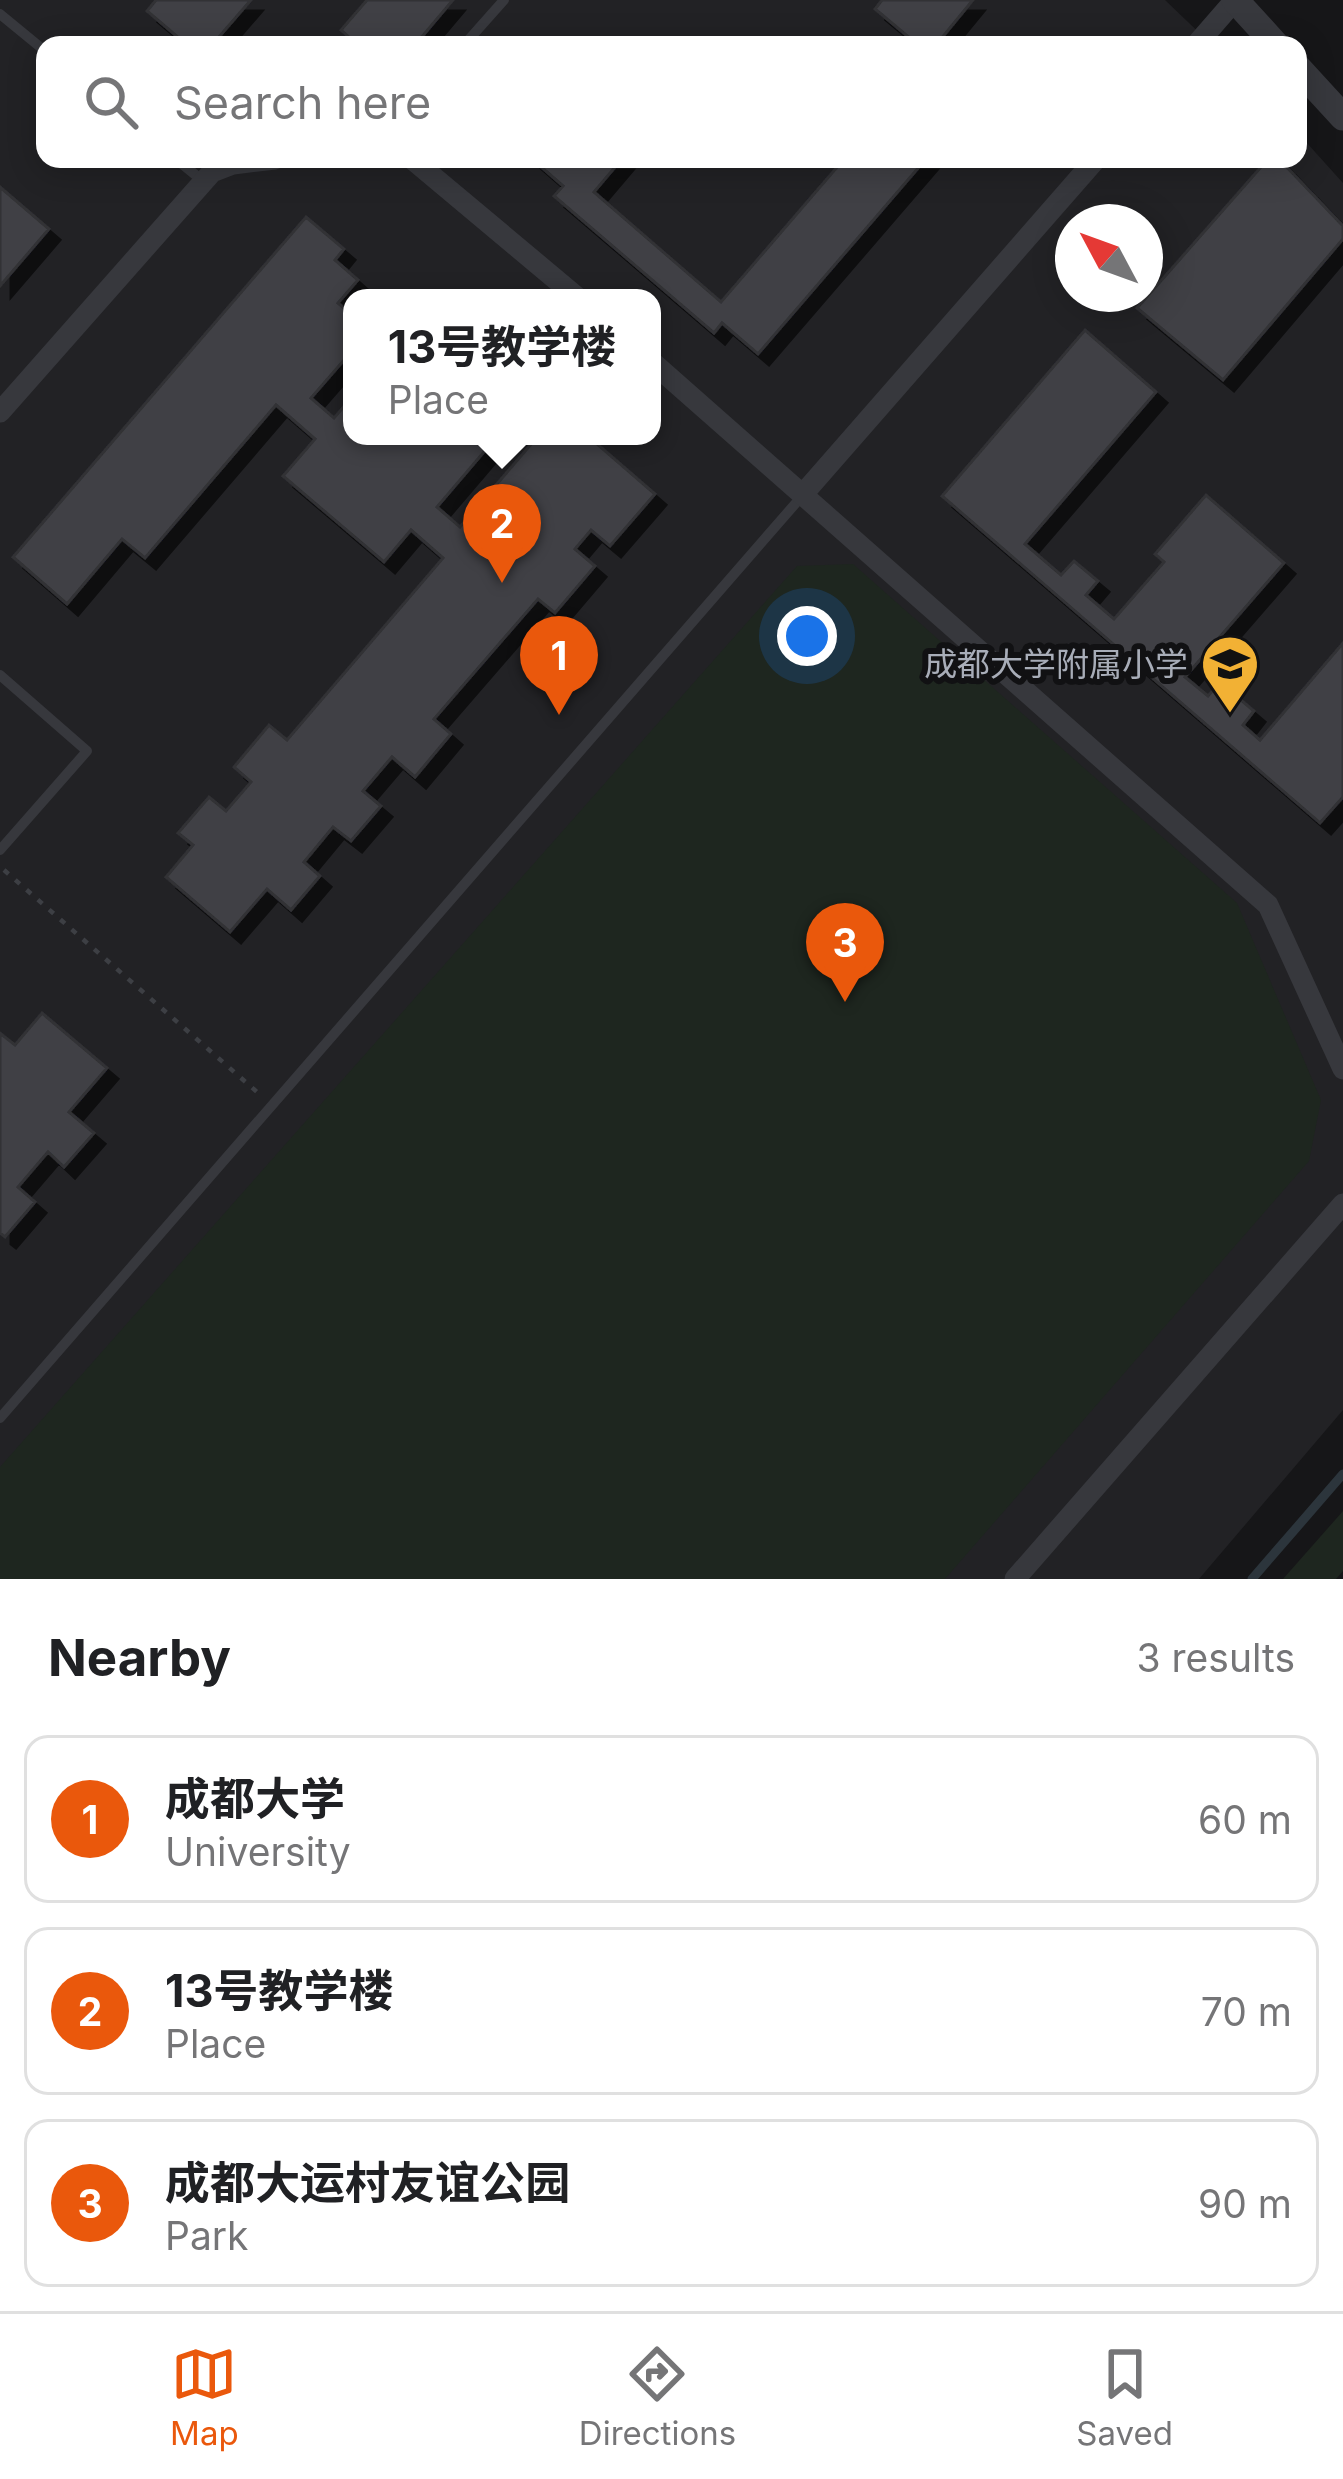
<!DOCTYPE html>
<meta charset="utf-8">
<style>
body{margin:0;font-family:Inter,"Noto Sans SC",sans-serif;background:#f2f2f2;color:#202124}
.compass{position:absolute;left:1055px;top:204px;width:108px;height:108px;border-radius:50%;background:#fff;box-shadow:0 6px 30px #0003;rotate:311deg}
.you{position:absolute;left:807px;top:636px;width:42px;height:42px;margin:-30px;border:9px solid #fff;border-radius:50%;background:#1a73e8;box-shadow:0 0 0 18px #1a73e833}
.badge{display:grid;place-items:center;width:78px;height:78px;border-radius:50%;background:#ea580c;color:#fff;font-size:39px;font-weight:700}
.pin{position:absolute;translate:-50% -99px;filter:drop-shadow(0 3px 6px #0008)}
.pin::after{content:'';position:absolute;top:63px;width:42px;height:36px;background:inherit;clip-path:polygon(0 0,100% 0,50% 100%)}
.popup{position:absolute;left:343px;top:289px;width:318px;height:156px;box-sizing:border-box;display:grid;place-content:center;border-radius:24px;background:#fff;filter:drop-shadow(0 3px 9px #0005);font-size:39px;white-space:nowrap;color:#757577}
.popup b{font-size:45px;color:#202124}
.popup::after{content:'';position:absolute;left:50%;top:100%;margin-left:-24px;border:24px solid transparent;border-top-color:#fff}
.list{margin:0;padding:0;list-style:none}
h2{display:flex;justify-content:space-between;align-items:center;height:156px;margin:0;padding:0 48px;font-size:51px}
h2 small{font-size:39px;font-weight:400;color:#757577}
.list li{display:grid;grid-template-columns:78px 1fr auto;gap:36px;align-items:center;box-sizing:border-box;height:168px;margin:0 24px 24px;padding:0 24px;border:3px solid #e0e0e0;border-radius:24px}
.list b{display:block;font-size:45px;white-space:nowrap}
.list p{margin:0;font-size:39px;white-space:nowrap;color:#757577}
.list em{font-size:39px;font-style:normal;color:#757577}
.icon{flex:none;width:66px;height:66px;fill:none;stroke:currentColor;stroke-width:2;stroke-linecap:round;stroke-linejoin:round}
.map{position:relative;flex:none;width:1343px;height:1579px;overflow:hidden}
.search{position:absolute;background:#fff;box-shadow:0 6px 30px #0003;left:36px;right:36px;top:36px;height:132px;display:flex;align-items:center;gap:30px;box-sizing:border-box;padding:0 42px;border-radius:24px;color:#757577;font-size:45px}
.sheet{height:732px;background:#fff}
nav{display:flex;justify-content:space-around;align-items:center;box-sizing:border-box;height:168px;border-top:3px solid #e0e0e0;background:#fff;font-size:33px;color:#757577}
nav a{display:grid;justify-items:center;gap:6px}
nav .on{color:#ea580c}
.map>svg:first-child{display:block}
.built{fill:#222225;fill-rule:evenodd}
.green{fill:#1e261f}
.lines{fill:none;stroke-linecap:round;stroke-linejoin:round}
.stream{stroke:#2c353c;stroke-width:9}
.building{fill:#404145;stroke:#303034;stroke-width:3;filter:url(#shadow)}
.path{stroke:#3d3f44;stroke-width:4.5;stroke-dasharray:6 9;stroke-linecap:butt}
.service{stroke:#37383d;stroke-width:10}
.minor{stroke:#37383d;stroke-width:21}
.tertiary{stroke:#37383d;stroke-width:27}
.labels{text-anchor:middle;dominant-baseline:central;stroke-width:12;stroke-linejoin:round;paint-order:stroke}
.poi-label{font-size:33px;fill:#a8adb8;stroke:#111113;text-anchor:end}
</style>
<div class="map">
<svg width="1343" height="1579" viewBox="0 0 1343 1579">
<defs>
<filter id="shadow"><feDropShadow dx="11" dy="11" stdDeviation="0" flood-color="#0009"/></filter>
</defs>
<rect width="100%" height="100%" fill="#161618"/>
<!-- built -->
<path class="built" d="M0,0h1165l47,45h-1167v114h1253v-26l45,50v1227l-144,169h-1199zM1073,222h72v72h-72zM352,298h300v138h-300z"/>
<!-- green -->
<path class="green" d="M853,564l384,339 84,197 -12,61 -364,418h-945v-112l797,-901z
M1343,1511v60l-7,8h-53z"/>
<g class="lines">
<!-- stream -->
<path class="stream" d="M1252,1579l91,-105"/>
</g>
<!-- building -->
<path class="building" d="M156,0h95l-39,45h-25l-40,-34z
M367,0h86l-38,45h-57l-17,-15z
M882,0h91l-37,45h-18l-43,-36z
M532,159h90l-28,33 127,110 123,-143h82l-168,195 -36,-31 -8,10 -160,-137 9,-10z
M1268,159h11l64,67v13l-120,141 -86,-72z
M0,187l49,42 -49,57z
M306,217l38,32 -9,11 23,20 -20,23 14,12v36l-41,47 23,20 18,-21v39h139l4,3 -58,68 23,20 78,-91h50l67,58 -45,52 -19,-16 -16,19 20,17 -40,47 -17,-14 -104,120 17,15 -36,43 -23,-20 -29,34 18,15 -30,35 -18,-14 -29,35 16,14 -29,34 -24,-21 -37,43 -64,-55 27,-32 -15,-12 31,-36 17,14 25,-29 -17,-15 35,-42 18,15 156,-182 -32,-28 -27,32 -101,-86 32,-37 -39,-34 -131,153 -23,-19 -55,65 -54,-47z
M1085,330l71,62 -131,152 36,31 13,-14 24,20 -12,14 28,24 50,-57 -9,-8 51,-59 78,68 -99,114 23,19 12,-14 34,29 -11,14 17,15 83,-97v154l-23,26 -378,-327z
M42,1013l65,55 -38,44 25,21 -30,34 -16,-15 -30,35 17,15 -30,35 -5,-4v-200l15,12z"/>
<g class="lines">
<!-- path -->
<path class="path" d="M4,870l253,222"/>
<!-- service -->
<path class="service" d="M0,14l45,37
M464,45l40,-45
M176,159l27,22
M0,675l87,76 -87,99
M0,1418l802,-922"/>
<!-- minor -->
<path class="minor" d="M1196,45l39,-45
M412,159l166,139
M652,362l616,543 75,164
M0,412l212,-240 21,-8 42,-5
M804,493l292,-334
M1015,1579l328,-375"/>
<!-- tertiary -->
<path class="tertiary" d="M1235,0l41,45
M1298,68l45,49"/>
</g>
<!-- icons -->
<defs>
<g id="school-pin" transform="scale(3)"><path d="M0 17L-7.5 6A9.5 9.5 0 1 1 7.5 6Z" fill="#f2b134" stroke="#111113"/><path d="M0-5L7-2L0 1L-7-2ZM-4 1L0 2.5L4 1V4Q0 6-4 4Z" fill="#111"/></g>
</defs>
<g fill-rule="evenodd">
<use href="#school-pin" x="1230" y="664"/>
</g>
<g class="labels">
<!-- poi labels -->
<g class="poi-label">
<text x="1188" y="664">成都大学附属小学</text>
</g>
</g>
</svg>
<svg class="compass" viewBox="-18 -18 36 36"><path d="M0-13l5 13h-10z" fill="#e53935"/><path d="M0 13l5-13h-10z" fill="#757577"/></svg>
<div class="you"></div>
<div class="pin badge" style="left:559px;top:715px">1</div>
<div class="pin badge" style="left:502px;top:583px">2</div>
<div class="popup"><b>13号教学楼</b>Place</div>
<div class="pin badge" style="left:845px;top:1002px">3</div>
<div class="search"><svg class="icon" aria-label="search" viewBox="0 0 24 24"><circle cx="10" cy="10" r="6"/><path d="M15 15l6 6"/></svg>Search here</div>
</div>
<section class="sheet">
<h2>Nearby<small>3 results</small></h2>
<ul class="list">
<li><span class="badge">1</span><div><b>成都大学</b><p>University</p></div><em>60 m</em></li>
<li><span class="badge">2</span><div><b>13号教学楼</b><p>Place</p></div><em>70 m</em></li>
<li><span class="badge">3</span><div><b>成都大运村友谊公园</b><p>Park</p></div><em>90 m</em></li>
</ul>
</section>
<nav>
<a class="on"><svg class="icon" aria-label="map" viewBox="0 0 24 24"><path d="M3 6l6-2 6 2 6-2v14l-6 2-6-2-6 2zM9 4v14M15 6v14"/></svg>Map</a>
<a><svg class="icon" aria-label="directions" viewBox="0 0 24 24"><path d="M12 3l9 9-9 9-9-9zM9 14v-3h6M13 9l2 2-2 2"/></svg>Directions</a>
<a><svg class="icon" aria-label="saved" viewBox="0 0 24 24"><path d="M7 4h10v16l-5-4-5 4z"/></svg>Saved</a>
</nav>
